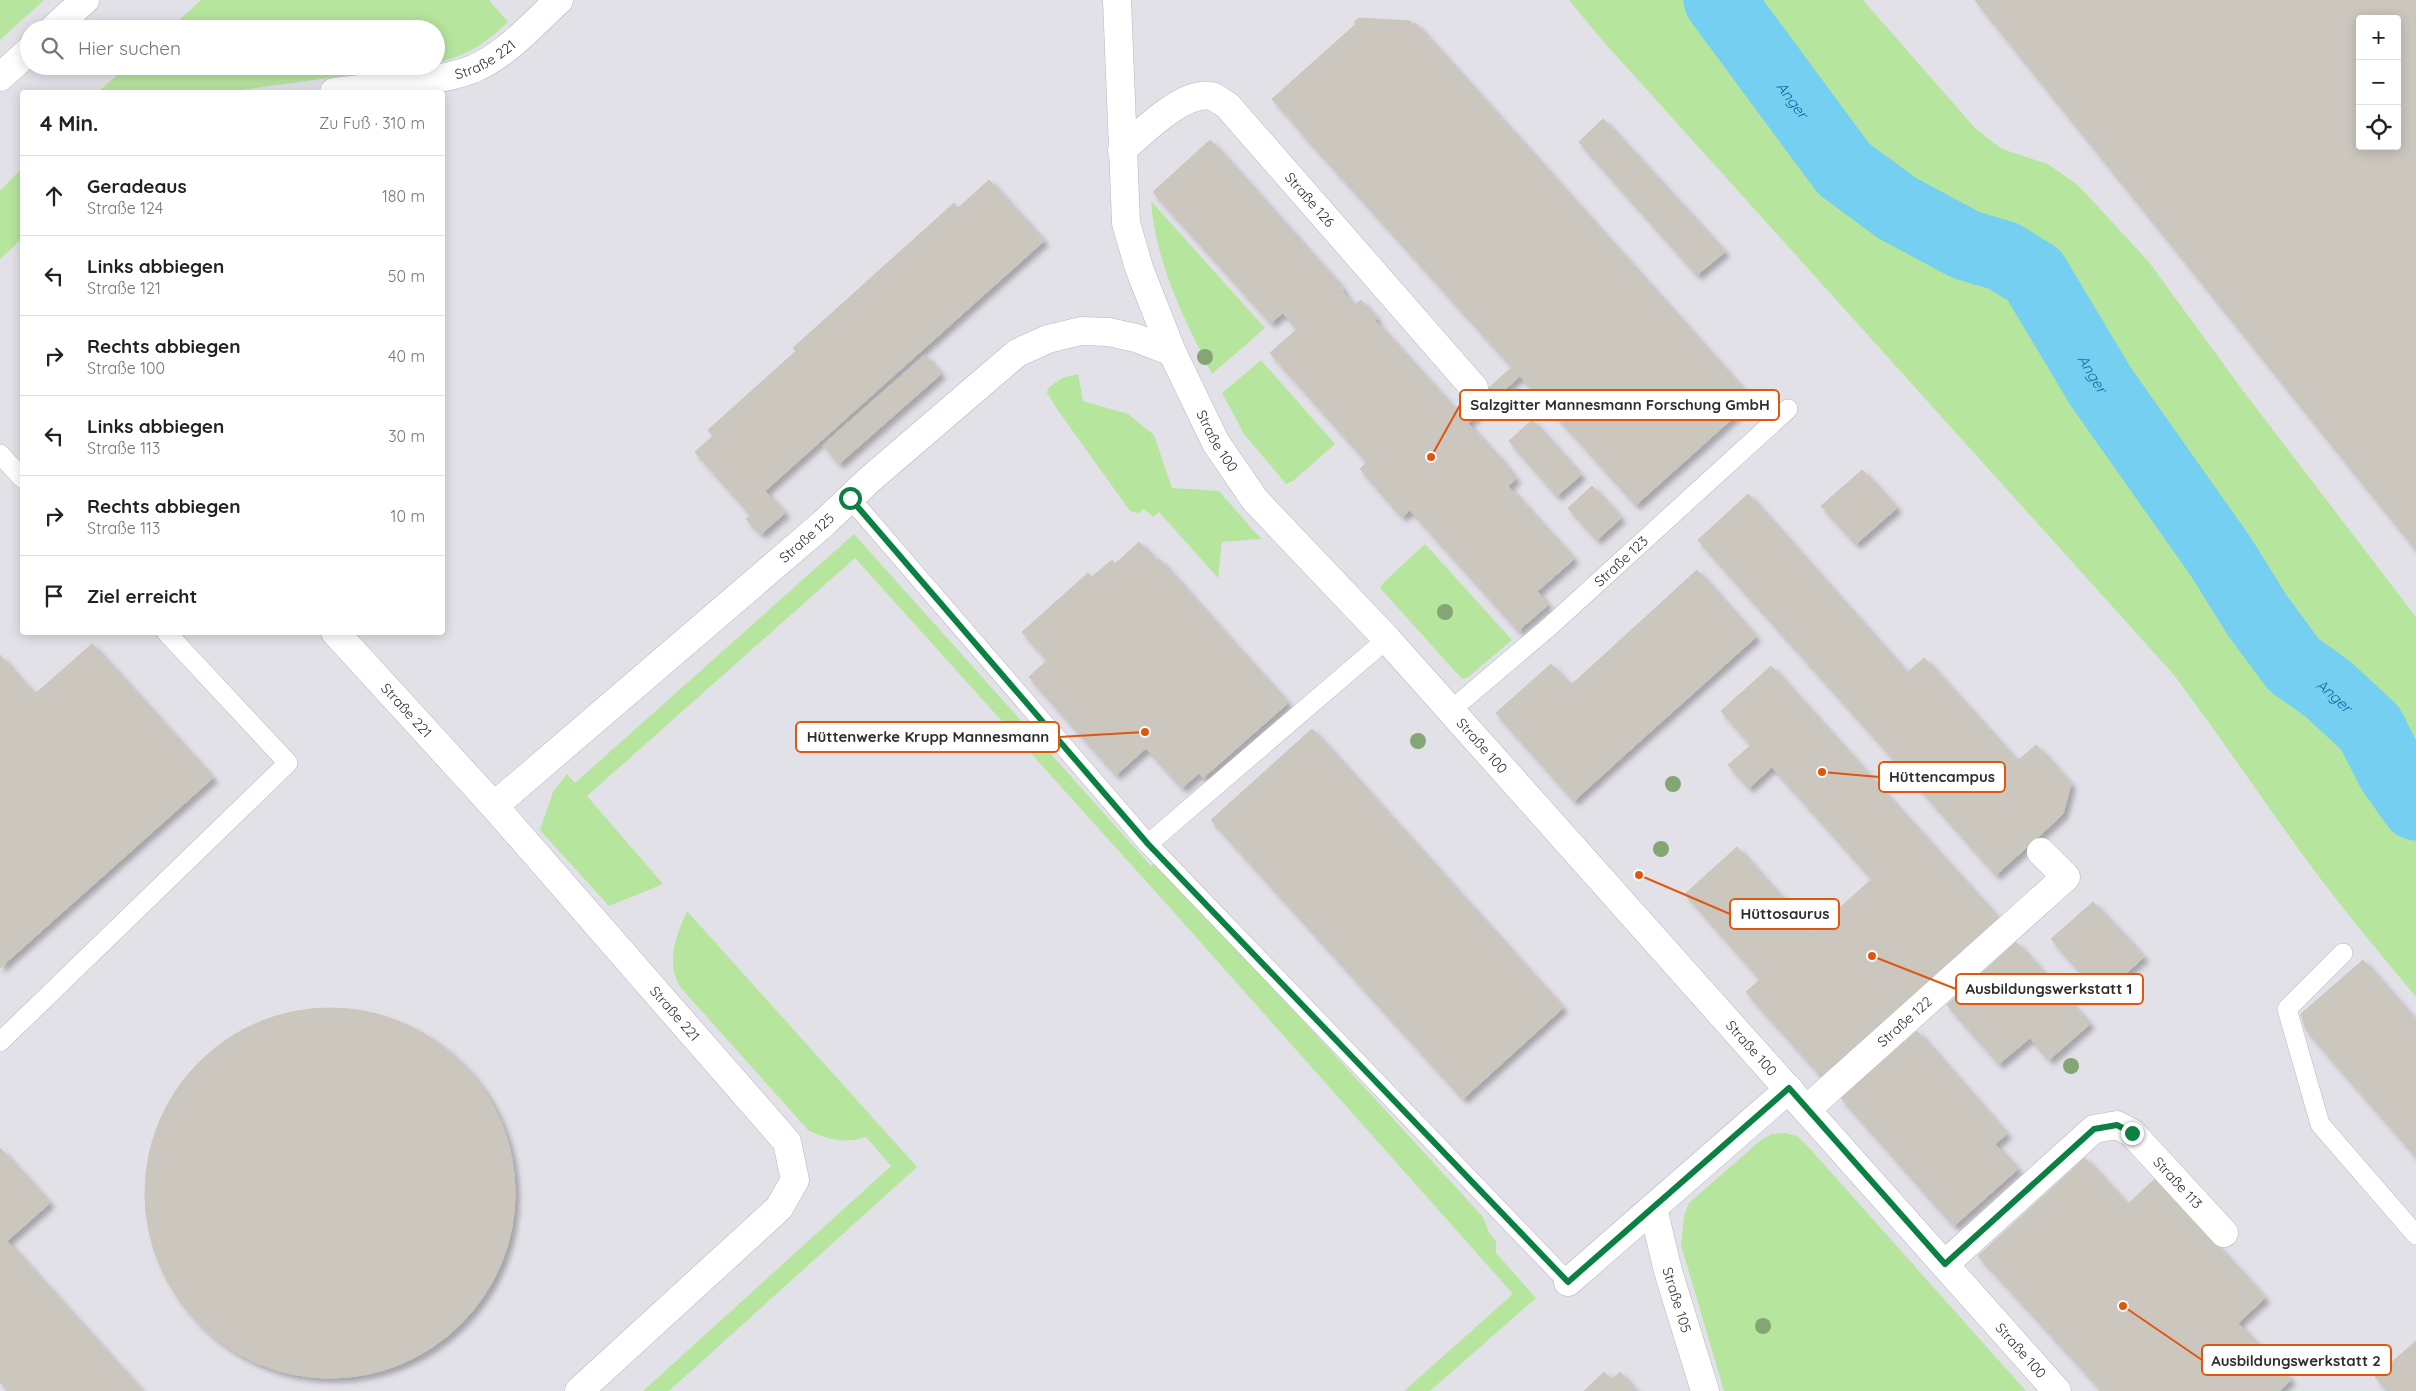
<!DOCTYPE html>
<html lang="de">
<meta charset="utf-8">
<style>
body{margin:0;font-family:Quicksand,sans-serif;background:#f6f6f6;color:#222}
.controls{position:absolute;right:15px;top:15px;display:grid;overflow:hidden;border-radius:5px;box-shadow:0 2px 12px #0003}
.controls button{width:45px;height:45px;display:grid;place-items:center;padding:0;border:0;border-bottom:1px solid #e0e0e0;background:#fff;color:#222;font:25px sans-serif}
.stop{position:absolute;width:15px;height:15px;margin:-11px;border:4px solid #0b8043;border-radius:50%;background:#fff}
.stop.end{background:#0b8043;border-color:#fff;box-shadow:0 1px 5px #0008}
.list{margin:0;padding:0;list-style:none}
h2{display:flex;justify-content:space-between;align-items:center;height:65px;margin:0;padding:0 20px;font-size:21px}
h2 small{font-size:16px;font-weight:400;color:#767676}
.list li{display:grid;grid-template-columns:32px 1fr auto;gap:15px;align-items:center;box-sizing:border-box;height:80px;padding:0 20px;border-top:1px solid #e0e0e0}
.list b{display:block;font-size:19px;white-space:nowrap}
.list p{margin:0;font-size:16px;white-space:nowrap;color:#767676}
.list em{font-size:16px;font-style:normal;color:#767676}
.icon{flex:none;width:28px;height:28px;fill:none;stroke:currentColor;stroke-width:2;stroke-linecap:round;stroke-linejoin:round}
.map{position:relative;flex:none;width:2416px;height:1391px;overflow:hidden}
.search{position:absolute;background:#fff;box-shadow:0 2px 12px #0003;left:20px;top:20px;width:425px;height:55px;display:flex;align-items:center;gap:12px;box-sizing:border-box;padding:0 18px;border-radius:28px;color:#767676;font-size:19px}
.panel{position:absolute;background:#fff;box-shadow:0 2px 12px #0003;left:20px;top:90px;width:425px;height:545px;border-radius:5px}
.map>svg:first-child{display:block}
.industrial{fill:#e3e1e8;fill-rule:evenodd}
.green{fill:#b6e59e}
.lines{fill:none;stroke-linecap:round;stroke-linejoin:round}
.river{stroke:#75cff0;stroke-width:71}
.building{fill:#cbc7bf;stroke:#cbc5ba;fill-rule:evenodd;filter:url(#shadow)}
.lane-casing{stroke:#b4b7c1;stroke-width:20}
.street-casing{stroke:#b4b7c1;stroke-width:29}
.lane{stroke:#fff;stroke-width:19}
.street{stroke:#fff;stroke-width:28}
.tree{fill:#84a574}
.route{stroke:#0b8043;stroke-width:6}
.labels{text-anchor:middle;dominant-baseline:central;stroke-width:4;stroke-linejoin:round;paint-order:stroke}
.street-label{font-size:14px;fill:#2e2e2e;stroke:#fff}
.water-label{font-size:15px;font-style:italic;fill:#0d6fa3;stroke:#fff}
.leader{fill:none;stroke:#df570e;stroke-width:2}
.callout-dot{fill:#df570e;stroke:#fff;stroke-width:2}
.callout{fill:#fff;stroke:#df570e;stroke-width:2}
.callout-label{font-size:15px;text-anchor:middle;font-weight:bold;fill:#2e2e2e}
</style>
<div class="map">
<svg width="2416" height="1391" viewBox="0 0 2416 1391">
<defs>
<filter id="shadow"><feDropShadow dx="4.5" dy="4.5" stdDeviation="2.5" flood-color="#0004"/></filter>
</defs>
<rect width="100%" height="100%" fill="#efe9e1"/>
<!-- industrial -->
<path class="industrial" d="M0,0h1672l744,870v521h-2416zM29,29h407v37h-407zM22,92h420v540h-420z
M1863,0h553v617l-175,-229 -92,-126 -70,-76 -31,-22 -46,-15 -26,-20zM2360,19h37v127h-37z"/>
<!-- green -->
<path class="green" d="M0,0h44l-44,40z
M201,0h288l19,22c-24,22 -39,33 -72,41v-34h-267z
M1569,0h294l113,129 26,20 46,15 31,22 70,76 92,126 175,229v380c-39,-47 -78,-94 -114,-143 -43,-60 -84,-120 -128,-179l-571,-634z
M127,66h286l-186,26h-129z
M22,168v71l-22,20v-68z
M1151,201l114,127 -53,46c-27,-53 -57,-112 -61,-173z
M1261,360l74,84 -42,37 -7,3 -42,-50 -22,-41z
M1078,374l5,27 45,13 26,21 18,53 47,3 42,48 -39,3 -4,36 -59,-66 -6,5 -9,-8 -5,4 -9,-2 -73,-102 -10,-16 1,-5 14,-10z
M854,534l297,332 4,-3 167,178 161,176 6,16 7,8v12l40,45 -106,93h-26l109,-97 -342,-385 -316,-351 -268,238 76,88 -54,22 -69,-76 13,-38 14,-18 8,9z
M1425,544l87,96 -45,38 -5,1 -82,-91 4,-6z
M687,911l230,256 -248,224h-26l248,-225 -25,-29c-22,7 -37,3 -58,-7l-127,-142c-16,-25 -5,-52 6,-77z
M1785,1133l12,3 7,6 222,249h-302l-43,-146 3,-29 5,-13 72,-63 11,-6z"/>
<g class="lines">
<!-- river -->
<path class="river" id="s1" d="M1719,0l125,169 53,39 69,37 37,11 31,19 67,112 120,170 36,58 37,50 34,24 42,39 22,43 24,34"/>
</g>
<!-- building -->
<path class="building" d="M1975,0h441v550zM2360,19h37v127h-37z
M1359,18l51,3 3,4 -31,27 -28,-30z
M1415,23l99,110 -117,106 -100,-111z
M1356,24l26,28 -84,75 -26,-28z
M1603,119l122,133 -28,23 -118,-133z
M1514,133l239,267 -117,105 -239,-266z
M1210,140l119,133 -58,50 -118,-131z
M989,180l55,61 -279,250 20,22 -24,21 -15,-15 5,-4 -56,-63 18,-16 -5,-6 88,-79 -3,-3 161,-145 4,5z
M1329,273l15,17h-3l-44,39 -14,-16z
M1341,290l13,16 7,-6 16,19 -2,2 126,139 15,19 -8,7 66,73 -67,59 -97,-108 -8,7 -42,-48 7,-7 -97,-109z
M925,355l16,19 -102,90 -16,-19z
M1512,367l8,9 -52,47 -8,-9z
M1532,420l49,55 -24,21 -48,-55z
M1862,470l35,38 -41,36 -35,-38z
M1592,486l29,32 -24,22 -29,-32z
M1748,494l158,178 -50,45 -158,-177z
M1139,542l18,19 -110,99 -25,-28 66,-59 4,4 20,-17 3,4z
M1159,559l88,99 -84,75 -88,-98z
M1697,570l59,67 -127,114 -59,-65z
M1537,591l11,14 -28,24v3l-13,-14z
M1075,635l88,98 -47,42 -87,-98z
M92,644l121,134 -213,190v-281l15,-14 20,21z
M0,655l15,18 -15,14z
M1247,658l41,45 -85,75 -40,-45z
M1924,658l93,103 -17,15 -93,-103z
M1551,664l78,87 -55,50 -78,-88z
M1771,666l151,168 -50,45 -100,-112 -23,21 -21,-23 23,-20 -30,-34z
M1906,672l142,156 -52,47 -140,-158z
M1312,729l251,279 -100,91 -252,-279z
M1163,733l36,40 -17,15 -36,-40z
M2036,745l35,39 -8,30 -15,14 -48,-52z
M1922,834l77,85 -177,158 -76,-85z
M1737,847l75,85 -52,47 -75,-85z
M2093,902l51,55 -43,39 -50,-57z
M2016,942l74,82 -41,36 -19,-22 -31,26 -52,-59z
M2363,960l53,61v136l-110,-127 -5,-16z
M145 1193a185 185 0 1 1 370 0a185 185 0 1 1-370 0Z
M1917,1031l90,103 -12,10 23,25 -64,57 -113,-128z
M0,1148l50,55 -43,38 135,150h-134l-8,-9z
M2085,1158l29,32 -106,98 -30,-32z
M2156,1178l59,65 -27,25 -60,-64z
M2114,1190l177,190 -12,11h-177l-94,-103z
M2215,1243l50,55 -27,25 -50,-55z
M2416,1341v50h-28l-13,-14z
M1604,1372l7,8 9,-8 16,19h-52z"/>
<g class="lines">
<!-- lane casing -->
<g class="lane-casing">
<g id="lane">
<path d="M0,454l22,24"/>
<path d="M850,498l298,346 420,438"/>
<path id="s2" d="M1451,710l98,-83 239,-218"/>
<path d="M1148,844l239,-205"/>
<path d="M2343,953l-56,56 33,115 96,111"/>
<path d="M0,1042l288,-279 -122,-131"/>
</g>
</g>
<!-- street casing -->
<g class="street-casing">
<g id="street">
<path id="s3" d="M1117,0l9,223 13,45 33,84 44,91 39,57 132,139 670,752"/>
<path d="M53,29l32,-29"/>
<path d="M0,77l29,-26"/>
<path id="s4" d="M334,92c42,-6 100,-8 139,-23 33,-14 60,-45 86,-69"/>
<path id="s5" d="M1122,150c20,-17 60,-59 89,-54 5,1 12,7 17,10l246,282"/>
<path id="s6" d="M335,632l159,174 293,336 8,38 -16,28 -200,183"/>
<path id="s7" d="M494,806l330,-283 45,-43 148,-127 31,-14 33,-8 28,1 27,6 36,14"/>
<path id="s8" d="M1807,1109l259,-232 -25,-25"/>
<path id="s9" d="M1653,1208l15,63 37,120"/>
<path id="s10" d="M1945,1264l149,-135 23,-4 15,8 92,100"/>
<path d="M1568,1282l221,-193"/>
</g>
</g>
<!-- lane -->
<use href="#lane" class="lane"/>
<!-- street -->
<use href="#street" class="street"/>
</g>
<!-- trees -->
<g class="tree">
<circle cx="1205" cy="357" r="8"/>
<circle cx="1445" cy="612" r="8"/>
<circle cx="1418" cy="741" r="8"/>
<circle cx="1673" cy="784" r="8"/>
<circle cx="1661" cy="849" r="8"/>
<circle cx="2071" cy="1066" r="8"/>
<circle cx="1763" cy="1326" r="8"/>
</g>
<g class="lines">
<!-- route -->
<path class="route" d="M850,498l298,346 420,438 221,-194 156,176 149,-135 23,-4 15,8"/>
</g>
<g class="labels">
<!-- street labels -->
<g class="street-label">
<text stroke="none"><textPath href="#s4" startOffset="156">Straße 221</textPath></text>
<text stroke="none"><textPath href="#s5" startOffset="251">Straße 126</textPath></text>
<text stroke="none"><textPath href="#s3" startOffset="460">Straße 100</textPath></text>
<text stroke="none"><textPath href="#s7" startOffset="412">Straße 125</textPath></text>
<text stroke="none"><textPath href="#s2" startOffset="226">Straße 123</textPath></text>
<text stroke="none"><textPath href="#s6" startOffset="106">Straße 221</textPath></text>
<text stroke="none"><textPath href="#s3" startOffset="865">Straße 100</textPath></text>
<text stroke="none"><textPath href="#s6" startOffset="511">Straße 221</textPath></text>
<text stroke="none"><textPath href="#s8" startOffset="131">Straße 122</textPath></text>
<text stroke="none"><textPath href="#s3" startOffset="1270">Straße 100</textPath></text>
<text stroke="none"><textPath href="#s10" startOffset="309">Straße 113</textPath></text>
<text stroke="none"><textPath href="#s9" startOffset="95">Straße 105</textPath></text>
<text stroke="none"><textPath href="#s3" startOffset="1675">Straße 100</textPath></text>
</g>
<!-- water labels -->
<g class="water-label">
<text stroke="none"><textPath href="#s1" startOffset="124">Anger</textPath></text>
<text stroke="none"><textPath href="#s1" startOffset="544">Anger</textPath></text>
<text stroke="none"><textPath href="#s1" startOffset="949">Anger</textPath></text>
</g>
</g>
<!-- callouts -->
<path class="leader" d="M1431 457L1460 405M1145 732L1059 737M1822 772L1879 777M1639 875L1730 914M1872 956L1956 989M2123 1306L2202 1360"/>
<g class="callout-dot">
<circle cx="1431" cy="457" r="5"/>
<circle cx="1145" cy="732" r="5"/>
<circle cx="1822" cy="772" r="5"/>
<circle cx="1639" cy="875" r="5"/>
<circle cx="1872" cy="956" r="5"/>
<circle cx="2123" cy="1306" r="5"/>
</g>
<g class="callout">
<rect x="1460" y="390" width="319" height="30" rx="5"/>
<rect x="796" y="722" width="263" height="30" rx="5"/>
<rect x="1879" y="762" width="126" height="30" rx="5"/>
<rect x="1730" y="899" width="109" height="30" rx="5"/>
<rect x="1956" y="974" width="187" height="30" rx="5"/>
<rect x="2202" y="1345" width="189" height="30" rx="5"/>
</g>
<g class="callout-label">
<text x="1620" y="410">Salzgitter Mannesmann Forschung GmbH</text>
<text x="928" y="742">Hüttenwerke Krupp Mannesmann</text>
<text x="1942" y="782">Hüttencampus</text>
<text x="1785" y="919">Hüttosaurus</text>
<text x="2049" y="994">Ausbildungswerkstatt 1</text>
<text x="2296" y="1366">Ausbildungswerkstatt 2</text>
</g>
</svg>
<div class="controls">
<button>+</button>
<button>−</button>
<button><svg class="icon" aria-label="locate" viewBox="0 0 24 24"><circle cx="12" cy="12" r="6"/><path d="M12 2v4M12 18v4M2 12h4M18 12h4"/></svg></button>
</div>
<div class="stop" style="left:850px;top:498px"></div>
<div class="stop end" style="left:2132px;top:1133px"></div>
<div class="search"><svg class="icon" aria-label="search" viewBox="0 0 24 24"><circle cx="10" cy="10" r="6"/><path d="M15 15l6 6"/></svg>Hier suchen</div>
<section class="panel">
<h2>4 Min.<small>Zu Fuß · 310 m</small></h2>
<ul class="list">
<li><svg class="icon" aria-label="ahead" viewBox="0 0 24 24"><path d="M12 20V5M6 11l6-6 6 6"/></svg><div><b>Geradeaus</b><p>Straße 124</p></div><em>180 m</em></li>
<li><svg class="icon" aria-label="left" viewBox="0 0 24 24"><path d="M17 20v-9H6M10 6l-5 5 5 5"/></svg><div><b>Links abbiegen</b><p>Straße 121</p></div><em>50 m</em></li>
<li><svg class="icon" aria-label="right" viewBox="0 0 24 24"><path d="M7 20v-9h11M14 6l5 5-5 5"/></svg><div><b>Rechts abbiegen</b><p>Straße 100</p></div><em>40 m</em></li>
<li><svg class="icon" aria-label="left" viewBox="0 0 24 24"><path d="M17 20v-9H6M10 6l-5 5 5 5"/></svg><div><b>Links abbiegen</b><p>Straße 113</p></div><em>30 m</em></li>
<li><svg class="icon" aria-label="right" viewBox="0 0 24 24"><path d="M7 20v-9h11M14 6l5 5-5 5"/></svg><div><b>Rechts abbiegen</b><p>Straße 113</p></div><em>10 m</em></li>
<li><svg class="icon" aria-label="arrive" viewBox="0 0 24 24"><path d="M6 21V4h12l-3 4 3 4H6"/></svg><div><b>Ziel erreicht</b></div></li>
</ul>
</section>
</div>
